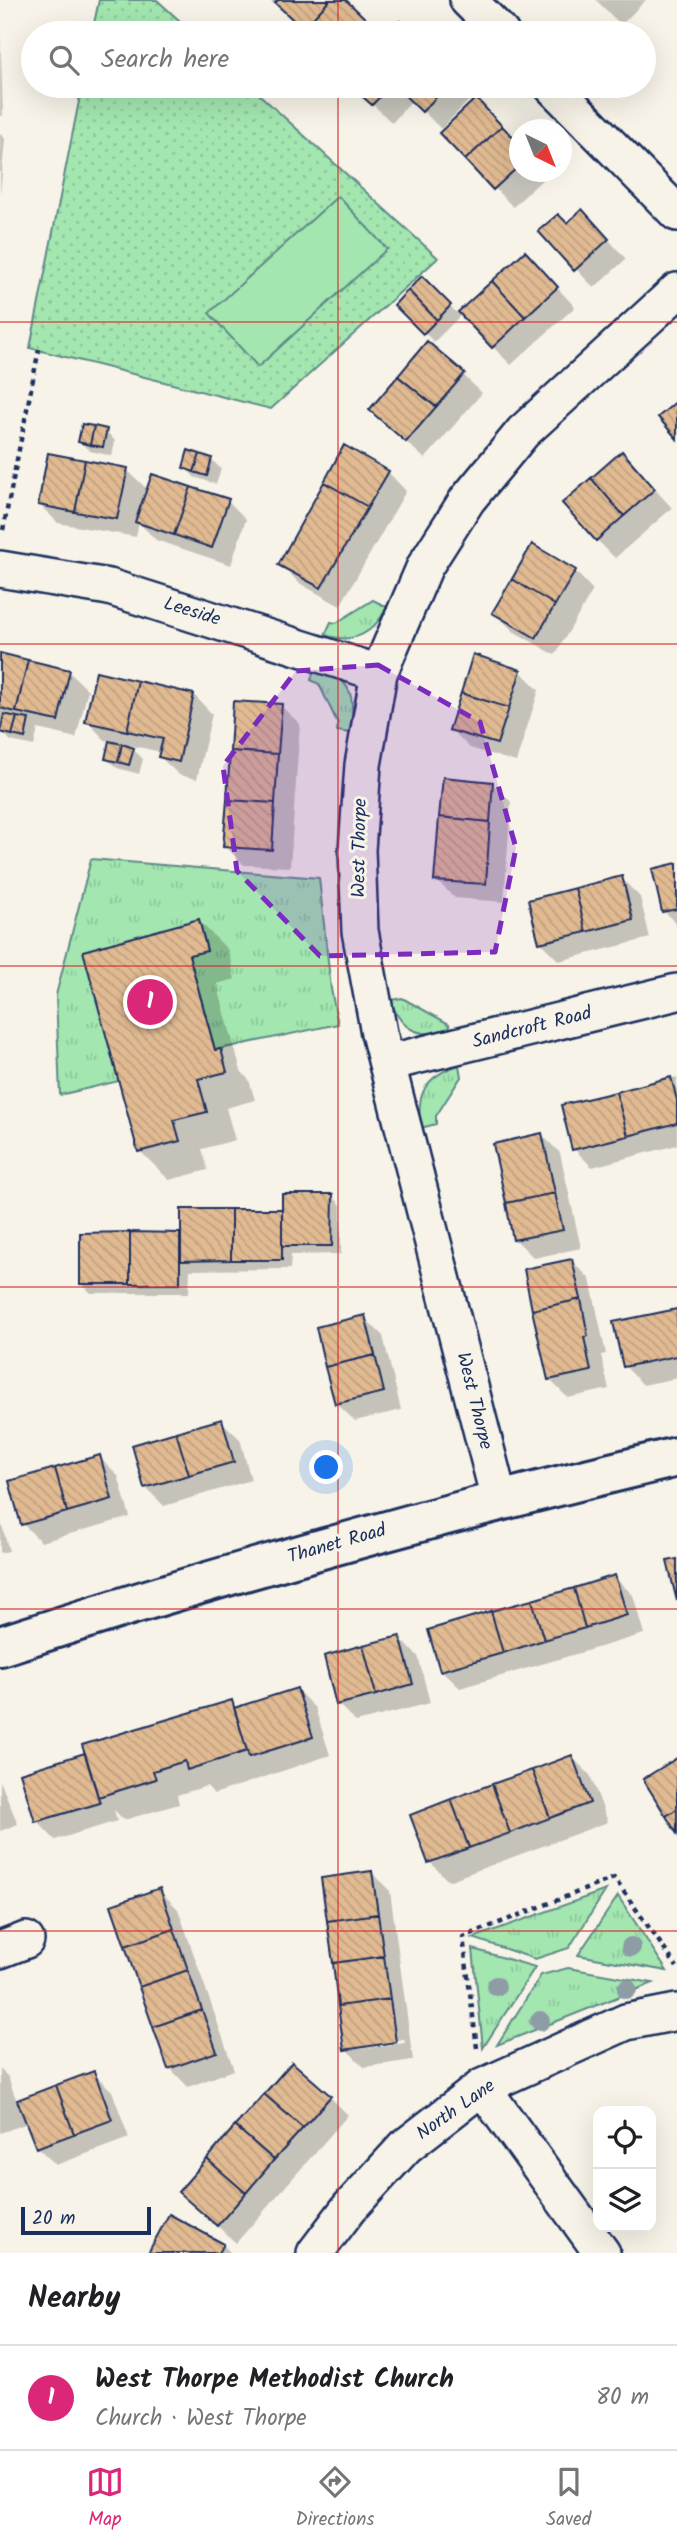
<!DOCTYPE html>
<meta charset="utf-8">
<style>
body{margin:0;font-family:Kalam,sans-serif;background:#f6f6f6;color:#202124}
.controls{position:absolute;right:21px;bottom:21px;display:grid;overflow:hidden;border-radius:14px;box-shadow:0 7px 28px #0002}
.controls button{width:63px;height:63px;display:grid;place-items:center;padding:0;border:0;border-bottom:2px solid #e0e0e0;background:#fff;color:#202124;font:35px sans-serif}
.compass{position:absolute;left:509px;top:119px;width:63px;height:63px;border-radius:50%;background:#fff;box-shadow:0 7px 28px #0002;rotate:137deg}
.scale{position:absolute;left:21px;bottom:18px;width:130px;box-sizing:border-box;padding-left:7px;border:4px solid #1b2f5e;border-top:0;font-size:19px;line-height:24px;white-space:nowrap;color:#1b2f5e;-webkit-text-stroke:5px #f7f3e8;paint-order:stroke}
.you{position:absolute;left:327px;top:1468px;width:24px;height:24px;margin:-18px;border:5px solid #fff;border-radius:50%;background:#1a73e8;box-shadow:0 0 0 10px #1a73e833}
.badge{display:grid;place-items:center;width:46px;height:46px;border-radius:50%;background:#db2777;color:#fff;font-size:23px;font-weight:700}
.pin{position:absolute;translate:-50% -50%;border:4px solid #fff;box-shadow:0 2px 7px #0006}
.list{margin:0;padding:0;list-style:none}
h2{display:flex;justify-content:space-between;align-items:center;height:91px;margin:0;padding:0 28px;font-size:30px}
h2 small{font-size:23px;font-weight:400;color:#757577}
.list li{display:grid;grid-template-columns:46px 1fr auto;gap:21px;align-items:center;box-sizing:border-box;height:105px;padding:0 28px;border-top:2px solid #e0e0e0}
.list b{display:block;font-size:26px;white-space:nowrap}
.list p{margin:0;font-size:23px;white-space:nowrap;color:#757577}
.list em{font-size:23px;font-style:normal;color:#757577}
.icon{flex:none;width:38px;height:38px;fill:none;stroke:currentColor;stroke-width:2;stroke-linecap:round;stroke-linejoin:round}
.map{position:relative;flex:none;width:677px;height:2253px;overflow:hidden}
.search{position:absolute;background:#fff;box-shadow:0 7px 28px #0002;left:21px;right:21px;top:21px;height:77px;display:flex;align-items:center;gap:18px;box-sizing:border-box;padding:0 24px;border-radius:38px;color:#757577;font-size:26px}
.sheet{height:196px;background:#fff}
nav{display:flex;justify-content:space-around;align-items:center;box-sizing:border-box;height:98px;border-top:2px solid #e0e0e0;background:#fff;font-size:19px;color:#757577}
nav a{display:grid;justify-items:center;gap:4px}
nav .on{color:#db2777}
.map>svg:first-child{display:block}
.grass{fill:url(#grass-tufts);stroke:#5f8a87;stroke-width:2}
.park{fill:url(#park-dots);stroke:#5f8a87;stroke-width:2}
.pitch{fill:#a3e6b0;stroke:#5f8a87;stroke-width:2}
.shadow{fill:#0003;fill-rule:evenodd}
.building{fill:url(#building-back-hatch);stroke:#1b2f5e;stroke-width:2}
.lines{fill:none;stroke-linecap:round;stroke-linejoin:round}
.minor-casing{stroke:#1b2f5e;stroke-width:40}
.tertiary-casing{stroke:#1b2f5e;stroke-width:44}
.path{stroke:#1b2f5e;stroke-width:4.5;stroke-dasharray:5 5;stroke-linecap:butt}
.minor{stroke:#f7f3e8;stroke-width:35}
.tertiary{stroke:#f7f3e8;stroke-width:38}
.tree{fill:#8d9ca5}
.marked{fill:#7b2cbf;fill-opacity:0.2;stroke:#7b2cbf;stroke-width:5;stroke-dasharray:14 9;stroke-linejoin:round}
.grid{fill:none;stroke:#d62828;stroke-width:2;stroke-opacity:0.55}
.labels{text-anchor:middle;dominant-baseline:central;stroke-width:6;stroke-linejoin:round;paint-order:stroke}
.street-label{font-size:19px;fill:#1b2f5e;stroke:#f7f3e8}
</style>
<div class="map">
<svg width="677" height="2253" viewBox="0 0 677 2253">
<defs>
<pattern id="grass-tufts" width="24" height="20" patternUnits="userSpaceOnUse" patternTransform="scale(1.75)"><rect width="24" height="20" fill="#a3e6b0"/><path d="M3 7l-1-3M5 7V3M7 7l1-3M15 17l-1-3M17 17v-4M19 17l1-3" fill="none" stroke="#8cc69a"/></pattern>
<pattern id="park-dots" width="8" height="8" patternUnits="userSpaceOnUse" patternTransform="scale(1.75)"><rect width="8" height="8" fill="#a3e6b0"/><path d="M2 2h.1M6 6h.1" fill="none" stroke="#8cc69a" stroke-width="1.8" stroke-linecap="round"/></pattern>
<pattern id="building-back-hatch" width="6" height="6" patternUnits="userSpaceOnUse" patternTransform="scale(1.75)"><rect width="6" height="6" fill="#e1ba92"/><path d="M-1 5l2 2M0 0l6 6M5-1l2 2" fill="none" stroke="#c0a080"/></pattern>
</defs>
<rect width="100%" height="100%" fill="#f7f3e8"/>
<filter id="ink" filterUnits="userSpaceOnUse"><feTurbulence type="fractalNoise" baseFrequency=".0143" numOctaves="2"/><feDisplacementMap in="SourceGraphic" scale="14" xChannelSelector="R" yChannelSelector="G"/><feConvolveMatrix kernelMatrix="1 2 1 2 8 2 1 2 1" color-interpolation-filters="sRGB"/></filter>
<g filter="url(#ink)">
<!-- grass -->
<path class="grass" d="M373,600l14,7c-13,26 -32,38 -62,28l6,-13 5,1z
M315,667c39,12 40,29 35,66l-13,-2 1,-7 -19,-40 -8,-4z
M91,859l228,19 12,111 7,35 -123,26 -26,-95 18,-5 -8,-30 -80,161 -59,14 -4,-100z
M402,998l47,26 2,9c-32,3 -50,0 -60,-33z
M459,1065l2,12 -25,39v8l-15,4c-6,-35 5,-52 38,-63z
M606,1890l-37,58 -34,11 -62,-21z
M618,1896l49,75 -89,-16z
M473,1949l62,18 -52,81z
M568,1968l85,15 -156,62 44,-70z"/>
<!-- park -->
<path class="park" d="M99,0h58l36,33h-101z
M82,86h168l188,172 -167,151 -241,-61z"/>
<!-- pitch -->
<path class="pitch" d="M338,196l49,53 -129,118 -49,-54z"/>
<!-- shadow -->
<path class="shadow" d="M269,0h74l35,33h-70l-31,-30 -2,2z
M596,0h50l-25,25z
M0,23l3,93h-3z
M358,86h106l10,9 -33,34 -29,-29 -20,23 -36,-35z
M0,133l5,6 -5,56z
M442,133l78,13v26h24l3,3 -34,32z
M600,230l26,29 -32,29 -53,-57z
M543,272l32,35 -64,58 -18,-18z
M422,279l38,37 -26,26 -37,-37z
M463,375l19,18 -57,66 -54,-49z
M106,431l9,10 -3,15 -22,-5 -10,-9z
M622,453l50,55 -57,50 -18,-18z
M211,459l10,10 -5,15 -22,-7 -9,-10z
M127,470l21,20 80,11 18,18 -15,46 -75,-25 -17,-17 -3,14 -78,-14 -19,-19z
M388,472l18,19 -66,115 -41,-23 -18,-19z
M575,571l18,19 -38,65 -42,-24 -19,-19z
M0,655l69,17 19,18 -12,48 -38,-9 -4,17 -23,-5 -9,-9 2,-11 -4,-1z
M520,671l19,19 -23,72 -46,-14 -19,-19z
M194,695l18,19 -15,65 -18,-4 -19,-18 1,-5 -32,-7 14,14 -4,15 -22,-6 -10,-9 4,-18 -6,-1 -18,-19z
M281,706l19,18 -10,143 -46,-2 -19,-19z
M493,784l18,18 -7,100 -49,-4 -19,-18z
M677,865v60l-13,-14z
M621,878l19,19 10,41 -91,23 -18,-18z
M199,921l29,29 7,29 -18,5 24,87 8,9 6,20 -29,8 9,32 -33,9 6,21 -39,10 -29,-29 -54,-199z
M677,1077v68l-85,22 -18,-18 -11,-42z
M542,1135l18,18 21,95 -47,10 -19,-19z
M332,1195l9,10v49l-50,1 -1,14 -100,1 -1,23h-98l-9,-9v-50h100l102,-23z
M572,1261l18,18 16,75 -5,1 8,34 -41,9 -18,-18z
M677,1311v67l-34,7 -18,-19z
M364,1317l19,19 18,74 -46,11 -19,-18z
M221,1421l19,18 11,41 -87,26 -19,-19z
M99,1457l19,19 12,41 -89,25 -18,-18z
M0,1518l9,33 -9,2z
M614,1577l19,18 11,39 -184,54 -19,-18z
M399,1638l19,18 12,47 -74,19 -18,-18z
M297,1690l18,18 15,47 -116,39 -7,-8 -30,9 2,9 -55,16 -10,-10 3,11 -62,19 -18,-19 50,-67 144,-52 6,6z
M572,1757l18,18 18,47 -160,59 -18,-19z
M0,1781l18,43 -18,7z
M372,1873l18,18 23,169 -49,7 -18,-18zM404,2039l1,4 -46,6v-3z
M159,1890l19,19 56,161 -46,17 -18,-19z
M0,2069l8,8 9,25 76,-29 19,18 17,47 -73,27 -19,-18 -9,-24 -28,10z
M330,2097l18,18 -112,128 -56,-51z
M223,2245l8,8h-81z"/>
<!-- building -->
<path class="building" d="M278,0h52l-27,29 -28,-26z
M330,0h16l21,20 -12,13h-48l-4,-4z
M400,21l13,12h-25z
M356,86h34l-18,19 -19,-17z
M395,86h52l-25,26z
M476,98l26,28 -37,34 -26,-27z
M502,126l18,18v21l-27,25 -28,-30z
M582,209l27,30 -35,32 -36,-40 20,-17 9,9z
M525,251l33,36 -33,30 -33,-36z
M422,276l29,29 -14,15 -29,-30z
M492,281l33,36 -33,31 -34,-36z
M408,290l29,30 -14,14 -29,-29z
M427,341l38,32 -29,34 -38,-31z
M398,376l38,31 -30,35 -37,-32z
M677,401v38l-19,-22z
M82,424l12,2 -4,19 -12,-3z
M94,426l13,3 -4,18 -13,-2z
M344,445l45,26 -21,36 -44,-25z
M188,450l12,4 -6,18 -11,-4z
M622,451l33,38 -31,27 -33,-38z
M48,453l37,7 -10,52 -37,-7z
M200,454l12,4 -5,18 -13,-4z
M85,460l43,8 -11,51 -42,-7z
M152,474l39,13 -17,48 -39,-13z
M591,478l33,38 -28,25 -34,-38z
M324,482l44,25 -47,81 -43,-23z
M191,487l38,12 -17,49 -38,-13z
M532,544l44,26 -21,35 -43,-26z
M512,579l43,26 -19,33 -44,-25z
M0,653l28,7 -12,52 -16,-4z
M473,654l48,16 -12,38 -48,-15z
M28,660l42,10 -12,51 -42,-9z
M96,671l42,10 -11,50 -42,-9z
M138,681l56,13 -15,68 -21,-5 5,-18 -36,-8z
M461,693l48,15 -12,36 -48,-14z
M233,701l49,3 -4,50 -48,-3z
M4,714l13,3 -5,18 -12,-3z
M17,717l12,2 -4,19 -13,-3z
M109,741l13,3 -4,18 -13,-3z
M122,744l12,4 -5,17 -11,-3z
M230,751l48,3 -3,49 -48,-3z
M443,777l50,5 -3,40 -51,-5z
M227,800l48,3 -3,47 -49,-3z
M439,817l51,5 -4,62 -52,-3z
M677,863v46l-15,3 -10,-43z
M622,876l11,44 -47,12 -11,-44z
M575,888l11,44 -47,11 -11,-43z
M199,919l8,32 -18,4 26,95 6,-1 6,23 -29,7 9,33 -33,8 6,21 -42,11 -55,-201z
M671,1077l6,23v23l-49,13 -12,-44z
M616,1092l12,44 -56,14 -11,-45z
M542,1133l13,60 -49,10 -13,-59z
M555,1193l8,37 -50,10 -7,-37z
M282,1194h51l-1,52h-50z
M181,1209h50v51l-50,1z
M231,1209h51v51h-51z
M130,1232v52h-50v-51z
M130,1232l50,1v51h-50z
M572,1259l9,40 -49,11 -8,-41z
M581,1299l7,37 -4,1 7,34 -43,9 -16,-70z
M677,1309v47l-54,11 -10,-45z
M365,1315l10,40 -50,12 -9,-40z
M375,1355l9,37 -49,12 -10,-37z
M222,1419l12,43 -45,13 -13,-43z
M176,1432l13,43 -45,13 -12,-43z
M100,1455l12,44 -45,13 -12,-44z
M55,1468l12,44 -46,13 -12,-44z
M677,1559v42l-10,-40z
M615,1575l12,40 -42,13 -11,-40z
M574,1588l11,40 -41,12 -12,-40z
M532,1600l12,40 -41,13 -12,-42z
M491,1611l12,42 -63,18 -12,-41z
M400,1636l13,48 -37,11 -13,-50z
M363,1645l13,50 -40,10 -12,-49z
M297,1688l16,49 -64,20 -15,-49z
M232,1700l15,51 -60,19 -2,-9 -32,10 3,8 -58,18 -16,-52z
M85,1753l15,50 -65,19 -15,-49z
M572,1755l18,48 -40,15 -18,-48z
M677,1758v51l-11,7 -23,-37z
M532,1770l18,48 -40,15 -18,-49z
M492,1784l18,49 -41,15 -18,-49z
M451,1799l18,49 -41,15 -18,-48z
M677,1809v25l-11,-18z
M372,1871l6,43 -51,7 -6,-43z
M160,1888l14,41 -49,17 -14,-41z
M378,1914l6,42 -51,7 -6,-42z
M174,1929l14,41 -49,17 -14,-41z
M384,1956l6,43 -52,7 -5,-43z
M188,1970l14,40 -49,17 -14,-40z
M390,1999l6,43 -52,8 -6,-44z
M202,2010l15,42 -49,17 -15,-42z
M292,2062l39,34 -28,32 -39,-34z
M94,2071l18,49 -38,14 -18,-49z
M56,2085l18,49 -38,14 -19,-48z
M264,2094l39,34 -29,32 -39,-34z
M235,2126l39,34 -28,33 -39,-34z
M207,2159l39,34 -29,33 -39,-34z
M169,2214l55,30 -5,9h-71z"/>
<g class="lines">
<!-- minor casing -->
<g class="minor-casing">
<path id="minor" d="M468,0l33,33
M552,86l125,127
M0,569l109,18 270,86
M387,1063l290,-71
M499,1499l-120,-466 -19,-102 -3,-81 6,-85 16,-92 46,-107 42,-66 56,-68 154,-141
M0,1950l26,-10
M482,2087l120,166
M315,2253l34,-45 57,-62 76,-59 144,-65 51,-10"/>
</g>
<!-- tertiary casing -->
<g class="tertiary-casing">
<path id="tertiary" d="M0,1646c223,-72 449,-135 677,-189"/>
</g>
<!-- path -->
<path class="path" d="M3,530l36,-181
M477,2048l-14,-111 151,-59 63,89"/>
<!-- minor -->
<use href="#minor" class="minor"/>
<!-- tertiary -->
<use href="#tertiary" class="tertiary"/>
</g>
<!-- trees -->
<g class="tree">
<circle cx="631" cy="1947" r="10"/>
<circle cx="496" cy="1986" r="10"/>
<circle cx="627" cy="1989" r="10"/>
<circle cx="540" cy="2021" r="10"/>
</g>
</g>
<!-- marked area -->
<path class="marked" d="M378,665l102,57 36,126 -21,104 -175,4 -83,-85 -14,-105 73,-95z"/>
<!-- grid -->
<path class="grid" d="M338,0v33M338,86v2167M0,322h677M0,644h677M0,966h677M0,1287h677M0,1609h677M0,1931h677"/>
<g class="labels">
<!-- street labels -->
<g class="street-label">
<text transform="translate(192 612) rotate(17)">Leeside</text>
<text transform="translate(360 848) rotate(-89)">West Thorpe</text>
<text transform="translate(532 1028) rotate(-14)">Sandcroft Road</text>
<text transform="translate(474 1401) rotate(76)">West Thorpe</text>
<text transform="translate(337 1544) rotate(-16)">Thanet Road</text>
<text transform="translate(456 2110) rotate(-35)">North Lane</text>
</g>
</g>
</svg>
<div class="controls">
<button><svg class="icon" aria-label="locate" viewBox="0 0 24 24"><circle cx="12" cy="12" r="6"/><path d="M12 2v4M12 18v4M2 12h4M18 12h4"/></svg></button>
<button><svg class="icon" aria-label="layers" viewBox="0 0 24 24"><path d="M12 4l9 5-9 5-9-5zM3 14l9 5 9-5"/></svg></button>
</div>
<svg class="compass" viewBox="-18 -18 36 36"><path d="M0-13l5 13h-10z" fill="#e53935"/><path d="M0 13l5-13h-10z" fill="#757577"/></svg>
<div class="scale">20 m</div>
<div class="you"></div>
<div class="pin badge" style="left:150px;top:1002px">1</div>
<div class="search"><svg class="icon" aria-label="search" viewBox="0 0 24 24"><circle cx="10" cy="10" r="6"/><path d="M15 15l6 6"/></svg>Search here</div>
</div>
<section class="sheet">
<h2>Nearby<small></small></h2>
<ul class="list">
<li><span class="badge">1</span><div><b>West Thorpe Methodist Church</b><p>Church · West Thorpe</p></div><em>80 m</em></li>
</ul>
</section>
<nav>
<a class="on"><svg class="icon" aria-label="map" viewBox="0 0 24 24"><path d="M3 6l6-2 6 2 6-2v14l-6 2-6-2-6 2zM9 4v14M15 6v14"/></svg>Map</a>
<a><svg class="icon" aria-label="directions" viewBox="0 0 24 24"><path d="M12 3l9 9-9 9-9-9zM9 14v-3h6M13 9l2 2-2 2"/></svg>Directions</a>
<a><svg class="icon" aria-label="saved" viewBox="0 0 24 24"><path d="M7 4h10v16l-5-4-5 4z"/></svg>Saved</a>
</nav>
